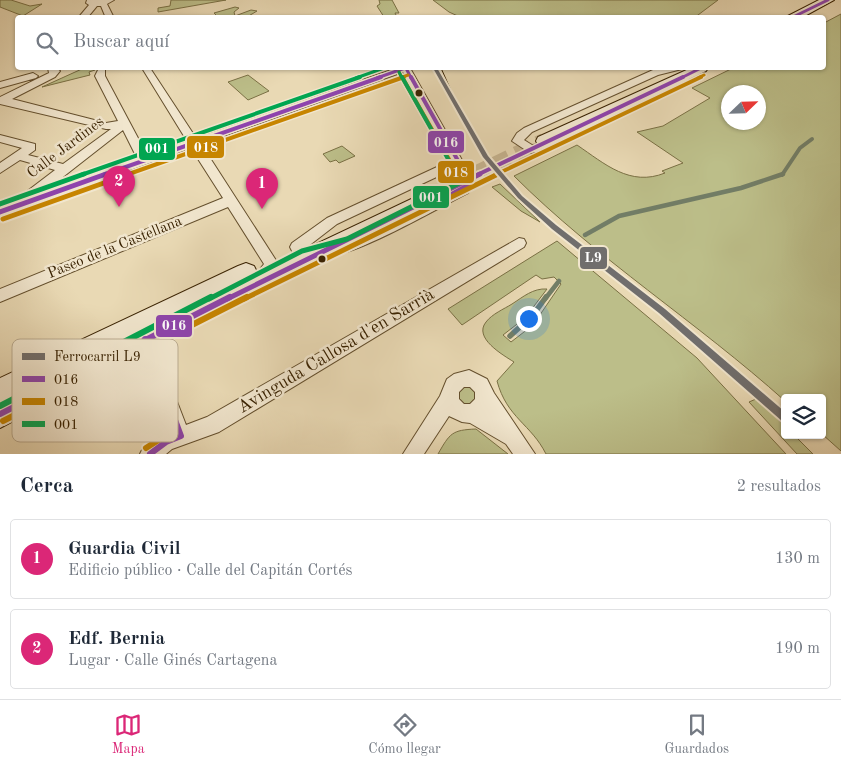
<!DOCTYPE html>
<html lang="es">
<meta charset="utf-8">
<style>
body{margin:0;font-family:"Old Standard TT",serif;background:#f6f6f7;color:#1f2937}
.controls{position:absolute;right:15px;bottom:15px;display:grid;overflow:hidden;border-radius:5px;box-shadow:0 1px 4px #0004}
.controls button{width:45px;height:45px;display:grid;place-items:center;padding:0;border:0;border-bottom:1px solid #e0e1e3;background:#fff;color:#1f2937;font:25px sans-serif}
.compass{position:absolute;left:721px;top:85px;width:45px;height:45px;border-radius:50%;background:#fff;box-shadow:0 1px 4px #0004;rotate:67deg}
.you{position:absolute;left:528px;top:318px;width:18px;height:18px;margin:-12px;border:4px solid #fff;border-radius:50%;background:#1a73e8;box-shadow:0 0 0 8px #1a73e833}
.badge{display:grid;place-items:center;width:32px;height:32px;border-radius:50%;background:#db2777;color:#fff;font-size:16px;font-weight:700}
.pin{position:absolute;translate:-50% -41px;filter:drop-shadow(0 1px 2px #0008)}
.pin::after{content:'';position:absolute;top:26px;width:18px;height:15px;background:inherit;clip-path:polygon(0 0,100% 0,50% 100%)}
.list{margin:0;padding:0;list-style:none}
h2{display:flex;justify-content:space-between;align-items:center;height:65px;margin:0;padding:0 20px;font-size:21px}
h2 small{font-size:16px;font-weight:400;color:#747a83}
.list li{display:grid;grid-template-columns:32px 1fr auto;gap:15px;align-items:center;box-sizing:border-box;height:80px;margin:0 10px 10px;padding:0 10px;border:1px solid #e0e1e3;border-radius:5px}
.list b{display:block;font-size:19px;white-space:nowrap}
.list p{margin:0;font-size:16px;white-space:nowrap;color:#747a83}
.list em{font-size:16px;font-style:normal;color:#747a83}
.icon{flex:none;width:28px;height:28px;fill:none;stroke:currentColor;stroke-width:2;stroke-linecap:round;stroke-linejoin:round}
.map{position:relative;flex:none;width:841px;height:454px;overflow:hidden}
.search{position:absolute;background:#fff;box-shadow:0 1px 4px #0004;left:15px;right:15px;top:15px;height:55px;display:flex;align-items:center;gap:12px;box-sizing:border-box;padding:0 18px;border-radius:5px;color:#747a83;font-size:19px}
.sheet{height:245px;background:#fff}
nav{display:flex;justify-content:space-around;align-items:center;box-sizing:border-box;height:70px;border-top:1px solid #e0e1e3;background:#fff;font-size:14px;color:#747a83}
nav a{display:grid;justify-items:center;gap:2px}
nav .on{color:#db2777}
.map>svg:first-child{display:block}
.green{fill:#bcbe89;stroke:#7a7044;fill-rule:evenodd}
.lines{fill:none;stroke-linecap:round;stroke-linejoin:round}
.stream-far2{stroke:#727d66;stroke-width:4}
.stream-far1{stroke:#727d66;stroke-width:4.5}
.stream{stroke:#727d66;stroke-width:5.5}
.secondary-tunnel-far1{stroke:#c6b490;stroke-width:16;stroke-dasharray:16 8;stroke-linecap:butt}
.secondary-tunnel{stroke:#c6b490;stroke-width:20;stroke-dasharray:20 10;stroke-linecap:butt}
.street-casing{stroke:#644f2d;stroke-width:2}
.secondary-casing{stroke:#382100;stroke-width:2}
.street{fill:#f1e6ce;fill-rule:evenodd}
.secondary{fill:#f1e6ce;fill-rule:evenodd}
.tram{stroke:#382100;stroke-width:1}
.bus-1-far3-casing{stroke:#f1e6ce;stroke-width:5.5}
.bus-1-far2-casing{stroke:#f1e6ce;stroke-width:7}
.bus-1-far1-casing{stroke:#f1e6ce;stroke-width:9}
.bus-1-casing{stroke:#f1e6ce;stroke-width:10}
.bus-2-far3-casing{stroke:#f1e6ce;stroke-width:5.5}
.bus-2-far2-casing{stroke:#f1e6ce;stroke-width:7}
.bus-2-far1-casing{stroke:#f1e6ce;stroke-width:9}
.bus-2-casing{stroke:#f1e6ce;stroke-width:10}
.bus-3-far3-casing{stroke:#f1e6ce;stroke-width:5.5}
.bus-3-far2-casing{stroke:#f1e6ce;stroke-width:7}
.bus-3-far1-casing{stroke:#f1e6ce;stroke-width:9}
.bus-3-casing{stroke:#f1e6ce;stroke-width:10}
.bus-1-far3{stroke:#8e44ad;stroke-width:3}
.bus-1-far2{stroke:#8e44ad;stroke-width:4}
.bus-1-far1{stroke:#8e44ad;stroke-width:5}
.bus-1{stroke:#8e44ad;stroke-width:6}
.bus-2-far3{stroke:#c78500;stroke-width:3}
.bus-2-far2{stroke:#c78500;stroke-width:4}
.bus-2-far1{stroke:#c78500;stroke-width:5}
.bus-2{stroke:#c78500;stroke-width:6}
.bus-3-far3{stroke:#00a651;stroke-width:3}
.bus-3-far2{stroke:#00a651;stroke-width:4}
.bus-3-far1{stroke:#00a651;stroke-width:5}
.bus-3{stroke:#00a651;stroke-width:6}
.rail-1-casing{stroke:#f1e6ce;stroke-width:4}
.rail-1{fill:#706e6d;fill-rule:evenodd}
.bus-dot{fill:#382100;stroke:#f1e6ce;stroke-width:2}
.labels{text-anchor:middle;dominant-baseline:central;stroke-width:5;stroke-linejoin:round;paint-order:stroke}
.street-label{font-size:15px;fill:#382100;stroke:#f1e6ce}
.near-street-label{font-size:18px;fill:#382100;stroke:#f1e6ce}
.key{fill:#f1e6ce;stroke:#baab90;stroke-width:1}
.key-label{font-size:14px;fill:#382100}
.line-badge{stroke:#f1e6ce;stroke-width:2}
.badge-label{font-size:14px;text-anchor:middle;font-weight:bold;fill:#fff}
</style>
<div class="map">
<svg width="841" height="454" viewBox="0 0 841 454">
<rect width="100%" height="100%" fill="#e9d9b4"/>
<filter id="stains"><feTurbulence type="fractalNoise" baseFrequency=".004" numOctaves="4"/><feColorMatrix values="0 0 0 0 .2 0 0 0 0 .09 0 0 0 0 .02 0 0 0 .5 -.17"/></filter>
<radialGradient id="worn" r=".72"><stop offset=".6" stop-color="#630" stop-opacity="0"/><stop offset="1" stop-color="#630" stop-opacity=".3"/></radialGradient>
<!-- green -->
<path class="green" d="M0,0h11l19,6 12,-2 -19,12 -23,-9z
M171,0h55l-68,12v-4l12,-2z
M379,0h13l7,13h-4l2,4h-13l-7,-11 3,-2z
M433,0h285l-24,18 -234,-1 -11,-5z
M235,7l4,1 -5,4 1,4 16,-6 6,1 -10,6h-29l-4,-4z
M841,14v437l-19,-17v-36h-37v3c-88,-79 -188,-142 -271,-225l63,-31c28,19 53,42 88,28l-3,-2 21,-8 -46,-31 26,-6 47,-28 -18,-10 41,-20h91v-45zM728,92h30v30h-30z
M84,68h8l3,2 -6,2 1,3 -48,12z
M248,75l21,16 -21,9 -20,-18z
M342,146l13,10 -16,7 -3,-3 -6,2 -7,-8z
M500,184l40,38 -19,-11 -29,-24z
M557,241l140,117 89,96h-240c-15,-30 -39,-36 -49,-73l17,-19c-11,-7 -41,-24 -28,-40 6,-8 18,-13 26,-18 11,-7 21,-16 35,-15l-22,29 -22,17 8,7 22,-17 28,-41 -7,-7 -12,2 -6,-4 -74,50 -14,-16z
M465,382l15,13 -7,12 -15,-3v-19z
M756,399l29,27v9h9l19,19h-16l-48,-52z
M476,429l32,25h-70c12,-21 14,-24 38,-25z"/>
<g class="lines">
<!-- stream-far2 -->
<path class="stream-far2" d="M782,175l18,-27 12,-9"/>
<!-- stream-far1 -->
<path class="stream-far1" d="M585,235l34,-19 122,-28 42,-14
M545,299l14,-18"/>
<!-- stream -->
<path class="stream" d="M510,336l23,-21 13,-18"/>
<!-- secondary-tunnel-far1 -->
<path class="secondary-tunnel-far1" d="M473,175l71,-34"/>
<!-- secondary-tunnel -->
<path class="secondary-tunnel" d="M443,190l33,-16"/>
<!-- street casing -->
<g class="street-casing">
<path id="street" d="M87,0h27l-7,4 7,14h-8l-5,-12h-4l-10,12h-9l11,-13 -3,-2z
M48,68h8l4,3 -5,6 -43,22 94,24 12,-2 -23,-45 4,-8h6v8l42,79 40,-14 -45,-73h8l46,70 201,-70h13l57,101 8,10v6l-7,8c-25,12 -122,69 -143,62l-2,-4 2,-4 21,-6 117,-58v-3l-5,-6 -13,-1 -108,51 -35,27h-10l-2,-4 2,-4 35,-25 110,-51 16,-2 -50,-93 -202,72 78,121c-5,9 -12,21 -23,17l-3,-4 11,-14 -36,-57 -228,95v-13l223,-91 -32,-50 -191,69v-10l13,-5 42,-32 -35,-10 -20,13v-10l22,-15 -22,-6v-7l35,9v6l-7,5 35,9 48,-35h-5l-106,-25v-7l49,-24zM123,130l14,28 -92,33z
M666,68h20l-28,7 -126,57 -8,8 8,5 10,-1 133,-62 12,-12 8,2 -12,14 -134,64 -19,3 -18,-12 5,-8 7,-5 129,-58z
M33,73l5,3 -2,2 -36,10v-6z
M519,238l5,1 2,4 -2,4 -305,185 -47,17 -6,5h-26c5,-12 18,-19 30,-23l-33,-92 2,-5 6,-2 6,2 35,91 21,-8z
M469,370l18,9 7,14 41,61h-22l-7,-10 -36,-21 -8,-1 -13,-6 -25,38h-21l37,-58 7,-17 7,-5zM464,387h6l5,5v7l-5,5h-6l-5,-5v-7z"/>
</g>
<!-- secondary casing -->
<g class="secondary-casing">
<path id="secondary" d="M819,0h15l-33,18h-17z
M691,68h17l-2,3 -156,74h-12l-2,-4 2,-4z
M443,184l7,2 2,4 -2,4 -239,122 -211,112v-50l238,-112 8,-3 8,3 3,6z"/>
</g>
<!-- street -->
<use href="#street" class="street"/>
<!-- secondary -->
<use href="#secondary" class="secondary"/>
<!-- tram -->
<path class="tram" d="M441,68l21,47"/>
<!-- bus-1-far3 casing -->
<g class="bus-1-far3-casing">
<path id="bus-1-far3" d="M791,18l37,-18
M406,68l5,10
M377,78l28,-10
M681,78l20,-10"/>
</g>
<!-- bus-1-far2 casing -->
<g class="bus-1-far2-casing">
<path id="bus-1-far2" d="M411,77l55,98
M103,175l278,-98
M477,175l206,-98"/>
</g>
<!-- bus-1-far1 casing -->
<g class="bus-1-far1-casing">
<path id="bus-1-far1" d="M438,202l31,-17v-6l-4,-5
M0,212l106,-38
M227,299l253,-125"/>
</g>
<!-- bus-1 casing -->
<g class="bus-1-casing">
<path id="bus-1" d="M145,339l36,97 -15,6 -16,12
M0,414l230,-117"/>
</g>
<!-- bus-2-far3 casing -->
<g class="bus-2-far3-casing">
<path id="bus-2-far3" d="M399,72l3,6
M400,78l8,-3
M698,78l6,-3"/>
</g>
<!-- bus-2-far2 casing -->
<g class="bus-2-far2-casing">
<path id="bus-2-far2" d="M402,77l56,98
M126,175l278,-98
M495,175l206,-98"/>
</g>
<!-- bus-2-far1 casing -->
<g class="bus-2-far1-casing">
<path id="bus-2-far1" d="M434,195l27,-14 -4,-7
M3,219l126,-45
M244,299l254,-125"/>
</g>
<!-- bus-2 casing -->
<g class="bus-2-casing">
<path id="bus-2" d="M138,342l33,90 -25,16
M3,421l244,-124"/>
</g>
<!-- bus-3-far3 casing -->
<g class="bus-3-far3-casing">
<path id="bus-3-far3" d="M399,72l3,6
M356,78l28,-10"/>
</g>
<!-- bus-3-far2 casing -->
<g class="bus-3-far2-casing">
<path id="bus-3-far2" d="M402,77l55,98
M81,175l279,-98"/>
</g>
<!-- bus-3-far1 casing -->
<g class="bus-3-far1-casing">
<path id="bus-3-far1" d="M0,204l84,-30
M209,299l93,-48 45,-12 114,-57 -4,-8"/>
</g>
<!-- bus-3 casing -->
<g class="bus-3-casing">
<path id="bus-3" d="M0,406l211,-109"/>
</g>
<!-- bus-1-far3 -->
<use href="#bus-1-far3" class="bus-1-far3"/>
<!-- bus-1-far2 -->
<use href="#bus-1-far2" class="bus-1-far2"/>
<!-- bus-1-far1 -->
<use href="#bus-1-far1" class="bus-1-far1"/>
<!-- bus-1 -->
<use href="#bus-1" class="bus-1"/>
<!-- bus-2-far3 -->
<use href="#bus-2-far3" class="bus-2-far3"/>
<!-- bus-2-far2 -->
<use href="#bus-2-far2" class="bus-2-far2"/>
<!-- bus-2-far1 -->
<use href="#bus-2-far1" class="bus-2-far1"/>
<!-- bus-2 -->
<use href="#bus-2" class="bus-2"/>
<!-- bus-3-far3 -->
<use href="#bus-3-far3" class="bus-3-far3"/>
<!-- bus-3-far2 -->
<use href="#bus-3-far2" class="bus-3-far2"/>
<!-- bus-3-far1 -->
<use href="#bus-3-far1" class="bus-3-far1"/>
<!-- bus-3 -->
<use href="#bus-3" class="bus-3"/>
<!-- rail-1 casing -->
<g class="rail-1-casing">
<path id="rail-1" d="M433,68h4l51,88 34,40 34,29 109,84 120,103v10l-3,-1 -123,-108 -107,-84 -34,-31 -35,-41z"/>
</g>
<!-- rail-1 -->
<use href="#rail-1" class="rail-1"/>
</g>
<!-- markers -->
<g class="bus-dot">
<circle cx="419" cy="93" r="4.5"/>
<circle cx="322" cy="259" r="4.5"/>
</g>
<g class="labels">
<!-- street labels -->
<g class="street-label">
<text transform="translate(66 148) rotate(-37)">Calle Jardines</text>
<text transform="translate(115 248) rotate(-22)">Paseo de la Castellana</text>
</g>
<!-- near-street labels -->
<g class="near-street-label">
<text transform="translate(336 351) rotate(-31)">Avinguda Callosa d'en Sarrià</text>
</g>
</g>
<!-- legend -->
<rect x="12" y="339" width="166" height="103" rx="8" class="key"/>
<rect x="22" y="353" width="23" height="7" fill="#706e6d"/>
<rect x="22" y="376" width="23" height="6" fill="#8e44ad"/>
<rect x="22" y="398" width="23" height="7" fill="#c78500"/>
<rect x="22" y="421" width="23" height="6" fill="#00a651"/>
<g class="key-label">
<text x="54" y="361">Ferrocarril L9</text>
<text x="54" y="384">016</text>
<text x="54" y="406">018</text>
<text x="54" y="429">001</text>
</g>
<g class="line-badge">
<rect x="427" y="130" width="38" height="24" rx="5" fill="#8e44ad"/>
<rect x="186" y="135" width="39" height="24" rx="5" fill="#c78500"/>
<rect x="138" y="137" width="38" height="24" rx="5" fill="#00a651"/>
<rect x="437" y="160" width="38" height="24" rx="5" fill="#c78500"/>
<rect x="412" y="185" width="38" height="24" rx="5" fill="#00a651"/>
<rect x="579" y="246" width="29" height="24" rx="5" fill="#706e6d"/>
<rect x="155" y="314" width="38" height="24" rx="5" fill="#8e44ad"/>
</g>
<g class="badge-label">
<text x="446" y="147">016</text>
<text x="206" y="152">018</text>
<text x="157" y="153">001</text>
<text x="456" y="177">018</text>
<text x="431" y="202">001</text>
<text x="593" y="262">L9</text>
<text x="174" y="330">016</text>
</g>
<rect width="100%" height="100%" filter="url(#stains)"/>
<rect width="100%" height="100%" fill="url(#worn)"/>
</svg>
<div class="controls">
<button><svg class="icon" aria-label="layers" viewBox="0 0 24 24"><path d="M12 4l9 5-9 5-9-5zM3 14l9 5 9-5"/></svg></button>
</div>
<svg class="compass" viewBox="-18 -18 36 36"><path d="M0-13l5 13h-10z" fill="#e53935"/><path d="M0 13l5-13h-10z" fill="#747a83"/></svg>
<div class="you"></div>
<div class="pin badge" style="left:262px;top:209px">1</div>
<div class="pin badge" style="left:119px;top:207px">2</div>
<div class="search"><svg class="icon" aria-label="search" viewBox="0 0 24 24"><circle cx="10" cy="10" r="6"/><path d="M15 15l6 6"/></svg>Buscar aquí</div>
</div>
<section class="sheet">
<h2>Cerca<small>2 resultados</small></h2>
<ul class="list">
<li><span class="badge">1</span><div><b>Guardia Civil</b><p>Edificio público · Calle del Capitán Cortés</p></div><em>130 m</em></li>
<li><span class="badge">2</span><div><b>Edf. Bernia</b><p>Lugar · Calle Ginés Cartagena</p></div><em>190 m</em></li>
</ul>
</section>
<nav>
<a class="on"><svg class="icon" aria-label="map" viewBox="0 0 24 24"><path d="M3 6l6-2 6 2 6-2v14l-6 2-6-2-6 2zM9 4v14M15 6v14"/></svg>Mapa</a>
<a><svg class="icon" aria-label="directions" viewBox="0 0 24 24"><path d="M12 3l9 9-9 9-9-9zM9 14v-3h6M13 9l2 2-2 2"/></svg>Cómo llegar</a>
<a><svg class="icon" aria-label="saved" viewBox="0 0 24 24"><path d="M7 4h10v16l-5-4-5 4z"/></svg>Guardados</a>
</nav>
